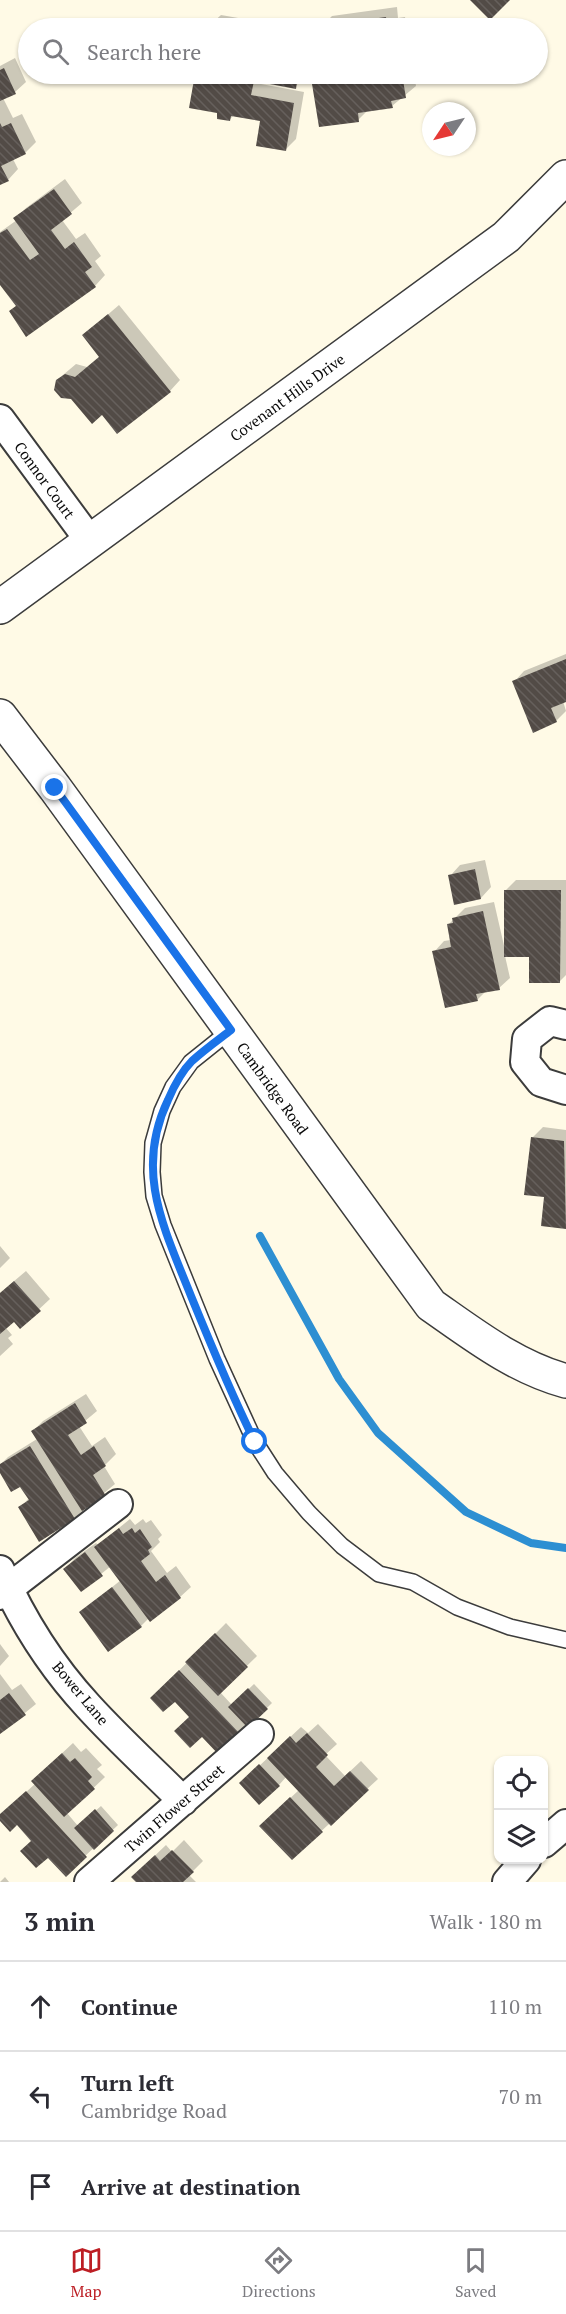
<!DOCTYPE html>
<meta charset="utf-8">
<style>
body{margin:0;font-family:"PT Serif",serif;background:#f7f7f7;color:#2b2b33}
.controls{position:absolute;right:18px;bottom:18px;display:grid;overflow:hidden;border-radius:12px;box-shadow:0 2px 4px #0004}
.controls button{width:54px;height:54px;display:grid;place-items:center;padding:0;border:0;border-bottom:2px solid #e1e1e2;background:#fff;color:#2b2b33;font:30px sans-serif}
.compass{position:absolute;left:422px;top:102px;width:54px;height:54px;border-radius:50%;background:#fff;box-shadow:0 2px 4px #0004;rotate:235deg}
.stop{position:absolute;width:18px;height:18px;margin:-14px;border:4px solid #1a73e8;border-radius:50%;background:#fff}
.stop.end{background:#1a73e8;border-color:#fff;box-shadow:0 2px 6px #0008}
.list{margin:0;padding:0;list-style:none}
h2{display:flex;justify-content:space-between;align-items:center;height:78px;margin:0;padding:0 24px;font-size:26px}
h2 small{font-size:20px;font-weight:400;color:#7c7c81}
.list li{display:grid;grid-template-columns:39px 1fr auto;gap:18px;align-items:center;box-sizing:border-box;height:90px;padding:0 24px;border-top:2px solid #e1e1e2}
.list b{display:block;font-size:22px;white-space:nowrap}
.list p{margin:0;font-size:20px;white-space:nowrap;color:#7c7c81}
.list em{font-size:20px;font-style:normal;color:#7c7c81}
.icon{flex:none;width:33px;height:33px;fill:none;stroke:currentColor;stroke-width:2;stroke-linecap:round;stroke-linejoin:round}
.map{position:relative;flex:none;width:566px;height:1882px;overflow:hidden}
.search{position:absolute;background:#fff;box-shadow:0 2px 4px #0004;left:18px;right:18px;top:18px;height:66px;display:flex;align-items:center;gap:15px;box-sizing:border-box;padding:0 21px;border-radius:33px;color:#7c7c81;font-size:22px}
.sheet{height:348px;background:#fff}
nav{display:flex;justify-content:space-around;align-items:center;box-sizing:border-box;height:84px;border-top:2px solid #e1e1e2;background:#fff;font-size:16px;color:#7c7c81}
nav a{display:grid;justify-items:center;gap:3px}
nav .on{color:#bd1e24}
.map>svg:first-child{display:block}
.shadow{fill:#0003}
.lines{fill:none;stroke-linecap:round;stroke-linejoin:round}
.stream{stroke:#2d8fd2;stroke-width:8}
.building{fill:url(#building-back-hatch)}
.service-casing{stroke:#3c3c3c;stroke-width:18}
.minor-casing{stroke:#3c3c3c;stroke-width:32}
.tertiary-casing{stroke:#3c3c3c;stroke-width:36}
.service{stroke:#fff;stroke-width:15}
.minor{stroke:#fff;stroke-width:28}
.tertiary{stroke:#fff;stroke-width:33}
.route{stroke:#1a73e8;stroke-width:8}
.labels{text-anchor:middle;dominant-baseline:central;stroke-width:6;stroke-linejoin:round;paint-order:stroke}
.street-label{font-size:15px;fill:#090909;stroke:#fff}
</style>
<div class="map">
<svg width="566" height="1882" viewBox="0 0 566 1882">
<defs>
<pattern id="building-back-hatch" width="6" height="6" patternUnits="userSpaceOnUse" patternTransform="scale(1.5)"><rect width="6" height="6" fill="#524b46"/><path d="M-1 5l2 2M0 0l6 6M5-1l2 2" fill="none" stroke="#66605c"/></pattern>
</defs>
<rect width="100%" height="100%" fill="#fffae6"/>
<!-- shadow -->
<path class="shadow" d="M397,7l1,11 7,-1 2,11h-85v-2l10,-10z
M221,15l23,4 -2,9h-32v-3z
M15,58l11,24 -11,10 -12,6 10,20 9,-4 14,28 -11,11 -12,6 5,10 -10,11 -8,3v-117z
M197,74h109l-11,13 -33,-6 -1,3 43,8 -8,47 -11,11 -23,-30 -28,-5 -5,5 -10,-8 -28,-5z
M325,74h89l2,12 -24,20 -24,4 -10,10 -44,-36z
M65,179l17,24 -20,17 14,19 9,-6 16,23 -6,5 10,14 -10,11 -85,25 7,-6 -17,-23v-50l17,-12 -2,-1 11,-11z
M119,305l61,75 -10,11 -68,22 -45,-33 19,-16 11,3 13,-11 -16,-21z
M566,654v46l-3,1 3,10 -10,10 -42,-39 10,-11z
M485,860l6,27 -10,11 -31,-22 10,-11z
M516,880h50v95l-6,6 -29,-25h-26l5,22 -11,10 -13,3 -9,9 -43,-48 10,-11 7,-1 -3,-15 17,-17 29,-6 11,48 1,-60z
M543,1127l23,3v98l-24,-3 4,-29 -13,-59z
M0,1246l10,12 -10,10z
M26,1271l24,28 -30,28 -6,-7 -8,8 6,7 -4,3 5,6 -13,12v-63z
M86,1394l11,17 -18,15 13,20 13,-9 11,17 -12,12 11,18 -41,34 -35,22 -19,-32 9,-10 -8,-13 -21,-14v-6l8,-8 29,-18 -4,-8 10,-10z
M130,1519l5,6 8,-6 3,4 5,-3 11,15 -4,4 2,3 -9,9 16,22 9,-7 15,21 -11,10 -31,21 -8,8 -60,-14 40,-32 -10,-14 -30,24 -16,-21 10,-11 21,-15 2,2z
M226,1623l31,33 -37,36 12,13 22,-21 18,19 -32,31 -49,-17 -16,-18 -23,-1z
M0,1644l9,12 -9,10z
M0,1674l12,16 9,-6 15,20 -36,29z
M318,1724l19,20 -12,11 20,21 16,-15 17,18 -86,79 -20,-43 27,-25 -12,-14 -8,9 -38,-2 60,-56 7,6z
M73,1743l8,9 5,-4 16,17 -5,4 8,8 -38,36 11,13 23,-20 17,19 -52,49 -49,-51 -17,-4v-3l36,-33 8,-13z
M184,1840l19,21 -14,14 7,7h-58l6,-16 22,-21 6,7z
M5,1877l4,5h-9z"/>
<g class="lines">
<!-- stream -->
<path class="stream" d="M260,1236l79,143 39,54 88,79 65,31 35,5"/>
</g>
<!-- building -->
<path class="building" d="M470,0h40l-20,20z
M386,17l2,11h-67l-1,-2z
M209,24l15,3v1h-16z
M4,68l12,26 -16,7v-31z
M195,74h103l-2,15 -42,-8 -3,14 43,8 -8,48 -30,-5 4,-25 -29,-5 -1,5 -13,-2v-6l-28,-5z
M345,74h57l4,24 -15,3 2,7 -35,5 1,9 -40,5 -7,-43 33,-5z
M0,123l2,4 9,-4 15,31 -25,12 8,15 -9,4z
M54,189l18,25 -21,16 14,19 9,-7 18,25 -7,5 11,15 -70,50 -17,-26 7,-5 -16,-21v-52l7,-4 23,31 9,-6 -26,-36z
M108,314l63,78 -54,42 -15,-19 -10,9 -21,-25 -10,-1 -7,-8 2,-10 9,-6 10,3 24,-20 -17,-22z
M566,659v43l-15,6 6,14 -24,11 -21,-52z
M475,869l6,30 -27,6 -6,-30z
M504,890h57l-1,93h-31v-26h-25z
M483,911l17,79 -24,4 2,7 -33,7 -13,-57 19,-4 -4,-23 6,-1 -1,-5z
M531,1137l33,4 2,88 -25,-3 3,-29 -20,-2z
M14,1281l27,30 -21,18 -6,-7 -14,12v-41z
M75,1403l12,20 -19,12 13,20 13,-9 12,20 -13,9 13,21 -24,15 -51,-80z
M30,1446l45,73 -36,23 -21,-35 11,-7 -9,-13 -9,5 -11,-19v-9z
M119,1528l4,6 9,-6 3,5 5,-4 12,18 -4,3 2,4 -9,7 15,21 9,-7 16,23 -31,24 -56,-75z
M85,1552l18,24 -22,16 -18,-23z
M112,1587l30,40 -34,25 -29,-40z
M215,1633l33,34 -30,29 -33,-34z
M179,1670l62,65 -21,21 -18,-19 -12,11 -16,-17 15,-14 -14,-15 -12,10 -13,-14z
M248,1688l20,21 -20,19 -20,-21z
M9,1693l17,22 -26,19v-34z
M307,1733l21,22 -12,12 18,19 16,-15 19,19 -38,36 -64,-68 23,-22 6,7z
M62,1753l8,9 5,-4 17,19 -4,4 7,8 -31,28 -33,-36z
M259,1764l21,22 -21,19 -20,-22z
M26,1791l61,66 -21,20 -18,-19 -12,10 -16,-17 11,-10 -14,-16 -7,7 -10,-11v-7z
M290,1797l33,35 -31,28 -33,-34z
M95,1809l19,22 -20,19 -20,-22z
M172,1850l22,22 -11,10h-47l-5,-5 24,-22 5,6z"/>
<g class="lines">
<!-- service casing -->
<g class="service-casing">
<path id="service" d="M231,1030l-40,32 -18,25 -11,24 -9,32 -1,29 2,24 9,29 54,134 38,83 20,31 34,40 33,33 37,28 34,8 44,25 53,20 56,13"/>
</g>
<!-- minor casing -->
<g class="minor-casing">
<path id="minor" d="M0,419l90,122
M566,1025l-16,-4 -23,18 -2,23 16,20 25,8
M0,1570c21,48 52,97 88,136 30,33 63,63 95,95
M0,1595l118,-91
M544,1843l22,-19
M89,1882l170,-148
M507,1882l19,-22"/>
</g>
<!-- tertiary casing -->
<g class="tertiary-casing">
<path id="tertiary" d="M0,607l506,-370 60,-60
M0,716l55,72 376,517c43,30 84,62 135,76"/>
</g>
<!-- service -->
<use href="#service" class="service"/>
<!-- minor -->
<use href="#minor" class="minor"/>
<!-- tertiary -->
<use href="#tertiary" class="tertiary"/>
</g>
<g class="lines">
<!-- route -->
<path class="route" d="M55,788l176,242c-13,10 -27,20 -39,31 -11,11 -18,25 -24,39 -34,71 -4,128 23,196 20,49 40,98 64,146"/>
</g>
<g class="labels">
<!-- street labels -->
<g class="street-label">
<text transform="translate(287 397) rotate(-36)">Covenant Hills Drive</text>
<text transform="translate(45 480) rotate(54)">Connor Court</text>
<text transform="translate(273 1088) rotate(54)">Cambridge Road</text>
<text transform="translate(81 1693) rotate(50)">Bower Lane</text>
<text transform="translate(174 1808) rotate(-41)">Twin Flower Street</text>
</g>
</g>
</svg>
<div class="controls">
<button><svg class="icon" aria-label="locate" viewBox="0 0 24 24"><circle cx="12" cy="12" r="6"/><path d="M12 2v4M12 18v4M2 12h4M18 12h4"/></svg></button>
<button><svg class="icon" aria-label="layers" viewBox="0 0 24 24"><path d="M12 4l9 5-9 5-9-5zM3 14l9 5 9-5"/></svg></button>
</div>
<svg class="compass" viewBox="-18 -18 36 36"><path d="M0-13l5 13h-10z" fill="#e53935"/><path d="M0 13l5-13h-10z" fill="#7c7c81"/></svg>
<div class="stop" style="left:255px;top:1442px"></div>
<div class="stop end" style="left:55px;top:788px"></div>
<div class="search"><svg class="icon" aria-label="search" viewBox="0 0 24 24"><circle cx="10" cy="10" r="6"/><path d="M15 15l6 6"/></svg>Search here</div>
</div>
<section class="sheet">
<h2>3 min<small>Walk · 180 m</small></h2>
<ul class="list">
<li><svg class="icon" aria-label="ahead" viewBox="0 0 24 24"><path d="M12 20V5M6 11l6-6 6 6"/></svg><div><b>Continue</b></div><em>110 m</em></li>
<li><svg class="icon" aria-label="left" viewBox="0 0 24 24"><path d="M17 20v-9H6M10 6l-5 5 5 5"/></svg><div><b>Turn left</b><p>Cambridge Road</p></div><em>70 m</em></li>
<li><svg class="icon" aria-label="arrive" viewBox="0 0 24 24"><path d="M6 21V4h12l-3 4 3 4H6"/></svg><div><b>Arrive at destination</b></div></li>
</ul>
</section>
<nav>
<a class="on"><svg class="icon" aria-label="map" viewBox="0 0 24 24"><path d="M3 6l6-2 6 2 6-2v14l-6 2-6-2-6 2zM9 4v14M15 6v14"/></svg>Map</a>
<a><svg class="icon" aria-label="directions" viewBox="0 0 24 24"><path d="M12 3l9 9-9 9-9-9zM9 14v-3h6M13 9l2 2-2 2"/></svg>Directions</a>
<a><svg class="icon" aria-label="saved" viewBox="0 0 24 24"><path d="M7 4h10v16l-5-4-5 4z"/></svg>Saved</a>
</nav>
